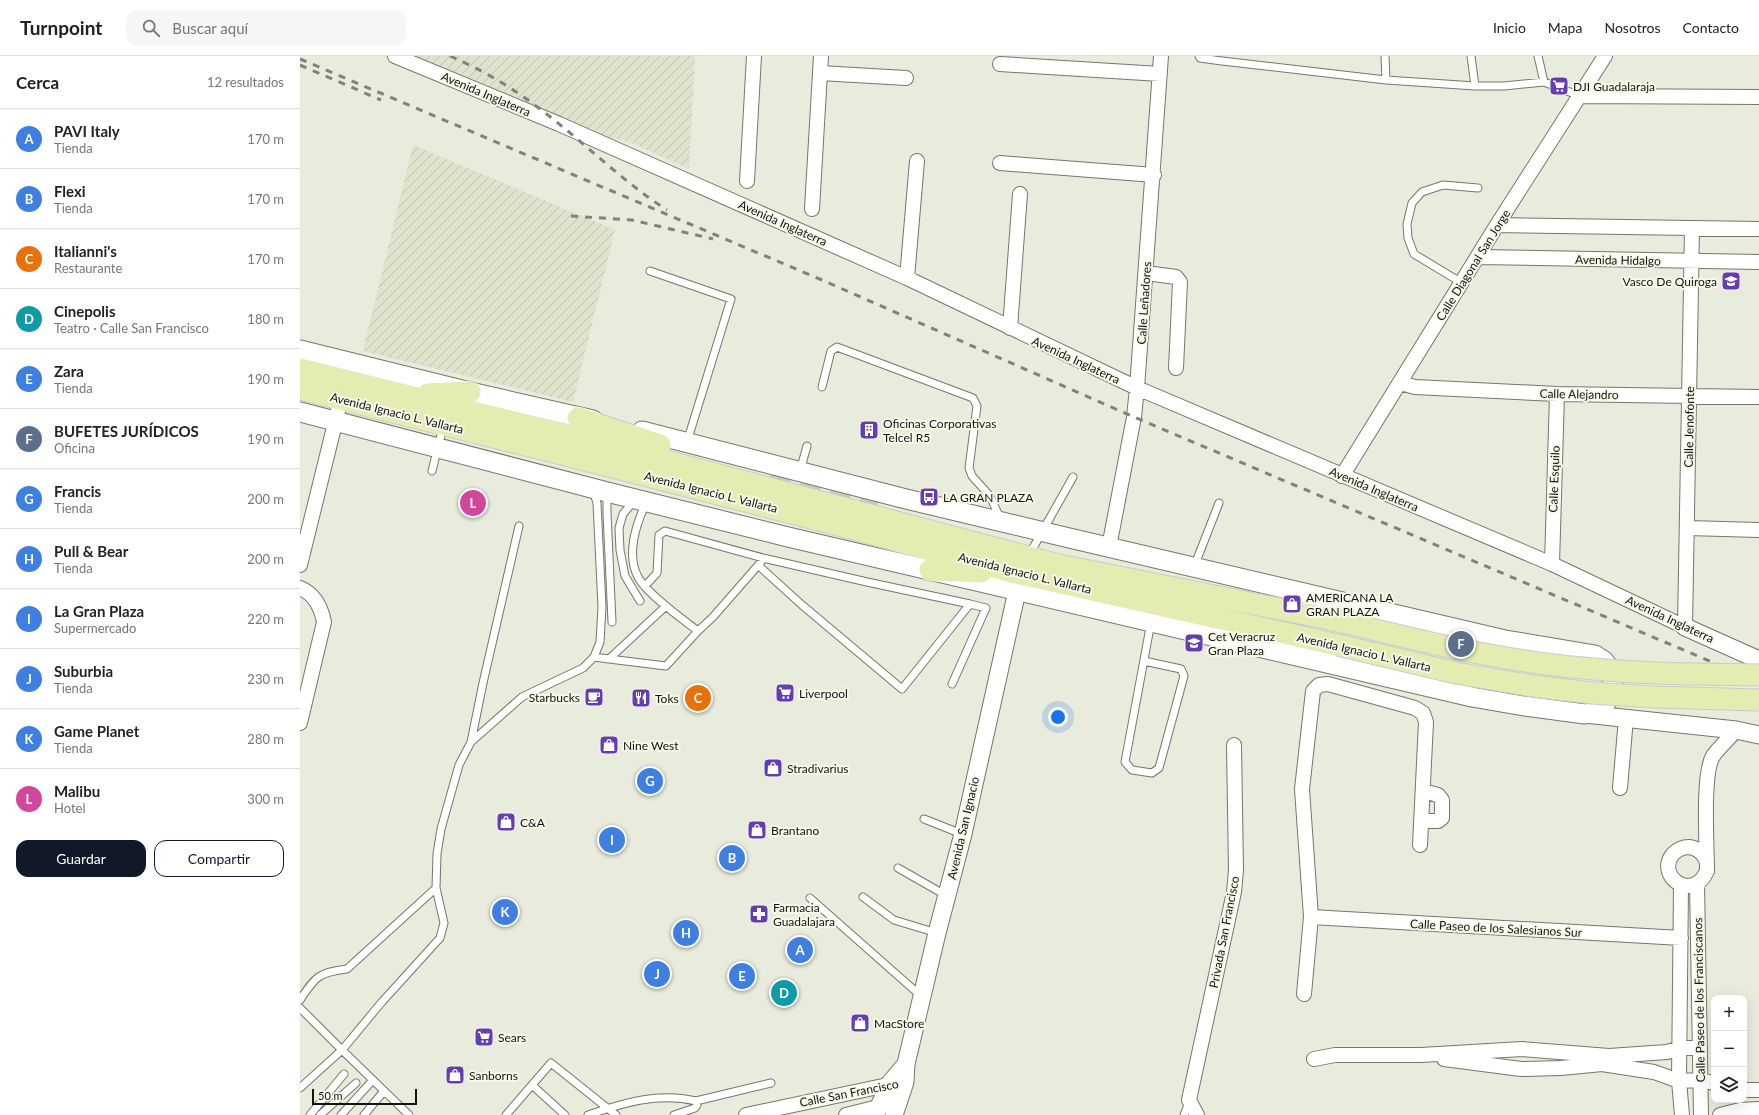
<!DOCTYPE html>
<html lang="es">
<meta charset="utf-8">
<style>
body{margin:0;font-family:Lato,sans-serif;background:#f6f6f6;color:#222}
.controls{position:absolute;right:12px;bottom:12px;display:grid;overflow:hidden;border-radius:8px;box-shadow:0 4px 16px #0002}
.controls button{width:36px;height:36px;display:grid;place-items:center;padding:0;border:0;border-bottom:1px solid #e0e0e0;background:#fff;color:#222;font:20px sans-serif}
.scale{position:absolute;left:12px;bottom:10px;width:105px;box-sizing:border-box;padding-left:4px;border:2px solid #13140f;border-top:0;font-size:11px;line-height:14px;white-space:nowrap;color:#13140f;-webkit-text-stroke:3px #f6f9ea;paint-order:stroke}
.you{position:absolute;left:758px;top:661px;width:14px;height:14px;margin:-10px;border:3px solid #fff;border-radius:50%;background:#1a73e8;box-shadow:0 0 0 6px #1a73e833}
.badge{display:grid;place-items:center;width:26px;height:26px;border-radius:50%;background:#111827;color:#fff;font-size:13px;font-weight:700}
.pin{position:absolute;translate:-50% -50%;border:2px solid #fff;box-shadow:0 1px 4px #0006}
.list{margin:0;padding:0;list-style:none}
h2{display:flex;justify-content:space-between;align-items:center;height:52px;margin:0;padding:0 16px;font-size:17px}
h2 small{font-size:13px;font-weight:400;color:#767676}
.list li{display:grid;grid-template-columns:26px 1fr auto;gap:12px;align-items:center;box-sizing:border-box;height:60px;padding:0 16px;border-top:1px solid #e0e0e0}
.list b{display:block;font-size:15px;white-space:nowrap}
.list p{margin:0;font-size:13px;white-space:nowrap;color:#767676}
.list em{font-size:13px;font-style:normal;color:#767676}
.actions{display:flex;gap:8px;padding:12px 16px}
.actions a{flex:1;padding:9px 0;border:1px solid #111827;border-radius:12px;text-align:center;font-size:14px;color:#111827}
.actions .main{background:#111827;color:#fff}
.icon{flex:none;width:22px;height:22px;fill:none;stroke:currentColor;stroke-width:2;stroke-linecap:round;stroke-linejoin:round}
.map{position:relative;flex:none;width:1459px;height:1059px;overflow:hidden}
header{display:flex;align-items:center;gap:24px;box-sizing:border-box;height:56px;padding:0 20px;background:#fff;border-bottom:1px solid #e0e0e0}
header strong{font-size:19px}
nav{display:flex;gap:22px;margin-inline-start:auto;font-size:14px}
.search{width:280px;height:36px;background:#f6f6f6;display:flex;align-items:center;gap:10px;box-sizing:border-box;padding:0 14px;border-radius:12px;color:#767676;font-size:15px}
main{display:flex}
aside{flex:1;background:#fff}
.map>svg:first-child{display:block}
.industrial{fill:url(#industrial-furrows)}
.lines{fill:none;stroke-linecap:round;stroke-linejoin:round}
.primary-tunnel{stroke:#c9cbbe;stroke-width:21;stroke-dasharray:21 10;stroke-linecap:butt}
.service-casing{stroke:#75776a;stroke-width:9}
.minor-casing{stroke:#75776a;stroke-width:16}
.tertiary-casing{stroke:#75776a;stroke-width:19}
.secondary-casing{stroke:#75776a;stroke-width:21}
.primary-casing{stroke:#cbcbca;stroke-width:23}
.service{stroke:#fff;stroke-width:7}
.minor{stroke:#fff;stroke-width:14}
.tertiary{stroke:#fff;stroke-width:17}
.secondary{stroke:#fff;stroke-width:19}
.primary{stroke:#e5ecb1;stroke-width:21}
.rail{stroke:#818279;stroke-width:3;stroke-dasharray:7 7;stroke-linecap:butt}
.primary-bridge-casing{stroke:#cbcbca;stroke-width:23;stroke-linecap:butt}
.primary-bridge{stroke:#e5ecb1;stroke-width:21}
.labels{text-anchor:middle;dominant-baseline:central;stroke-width:4;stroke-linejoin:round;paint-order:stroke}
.poi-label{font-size:12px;fill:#13140f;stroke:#f6f9ea;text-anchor:start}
.street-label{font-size:12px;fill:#13140f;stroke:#f6f9ea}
</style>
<header>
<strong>Turnpoint</strong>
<div class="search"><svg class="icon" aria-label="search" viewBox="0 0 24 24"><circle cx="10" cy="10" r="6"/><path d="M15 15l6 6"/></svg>Buscar aquí</div>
<nav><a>Inicio</a><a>Mapa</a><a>Nosotros</a><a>Contacto</a></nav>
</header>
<main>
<aside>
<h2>Cerca<small>12 resultados</small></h2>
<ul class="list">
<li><span class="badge" style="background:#3f7fe0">A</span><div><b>PAVI Italy</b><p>Tienda</p></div><em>170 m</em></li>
<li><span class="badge" style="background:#3f7fe0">B</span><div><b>Flexi</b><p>Tienda</p></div><em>170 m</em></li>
<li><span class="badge" style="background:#e8710a">C</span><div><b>Italianni's</b><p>Restaurante</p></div><em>170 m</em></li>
<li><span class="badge" style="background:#0f9aa8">D</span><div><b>Cinepolis</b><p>Teatro · Calle San Francisco</p></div><em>180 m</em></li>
<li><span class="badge" style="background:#3f7fe0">E</span><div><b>Zara</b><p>Tienda</p></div><em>190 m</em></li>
<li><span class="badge" style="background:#5c6f8a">F</span><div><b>BUFETES JURÍDICOS</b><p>Oficina</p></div><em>190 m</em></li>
<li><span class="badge" style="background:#3f7fe0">G</span><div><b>Francis</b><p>Tienda</p></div><em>200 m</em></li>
<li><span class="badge" style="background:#3f7fe0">H</span><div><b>Pull &amp; Bear</b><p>Tienda</p></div><em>200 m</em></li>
<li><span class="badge" style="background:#3f7fe0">I</span><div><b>La Gran Plaza</b><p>Supermercado</p></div><em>220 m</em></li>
<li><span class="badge" style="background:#3f7fe0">J</span><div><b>Suburbia</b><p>Tienda</p></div><em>230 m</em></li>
<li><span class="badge" style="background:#3f7fe0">K</span><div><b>Game Planet</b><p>Tienda</p></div><em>280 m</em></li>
<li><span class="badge" style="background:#d1479c">L</span><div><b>Malibu</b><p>Hotel</p></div><em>300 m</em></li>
</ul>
<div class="actions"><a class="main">Guardar</a><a>Compartir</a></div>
</aside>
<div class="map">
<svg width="1459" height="1059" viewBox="0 0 1459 1059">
<defs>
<pattern id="industrial-furrows" width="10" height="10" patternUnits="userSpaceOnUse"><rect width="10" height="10" fill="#dfe2cc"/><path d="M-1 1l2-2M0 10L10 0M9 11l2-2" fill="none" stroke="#bec1ae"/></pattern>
</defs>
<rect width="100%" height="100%" fill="#e9ebdd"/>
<!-- industrial -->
<path class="industrial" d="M99,0h296l-6,113 -59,-27 -54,-11z
M113,89l202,85 -42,172 -210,-51z"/>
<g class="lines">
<!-- primary-tunnel -->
<path class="primary-tunnel" d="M470,421l108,25"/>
<!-- service casing -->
<g class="service-casing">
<path id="service" d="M899,0l1,2 22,3 164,19 89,6h29l40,-4 36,14
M1085,0l1,24
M1171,0l4,30
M1238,0l6,26
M350,215l81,28 -44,143
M1162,227l-48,-29 -6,-16 -1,-14 5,-21 10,-11 21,-7 35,3
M522,331l9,-36 6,-4 136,51 4,8 -8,62 3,8 18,20 10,22
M132,415l11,-44
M500,415l7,-25
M307,436v21l5,109
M334,445l-11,13 -4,14 1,22 5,26 15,25
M346,447c-10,21 -20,52 -8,74 9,17 44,42 60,54
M729,499l44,-78
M894,511l25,-64
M345,530l12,-13 2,-38 6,-4 98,27 104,24 103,22 -68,85 -100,-84 -43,-39
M294,601l15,2 57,-53
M309,603l57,7 32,-35 15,-14 48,-55
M844,605l37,8 3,7 -25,92 -7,5 -20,-3 -7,-8 26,-140
M652,628l34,-76 -16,-4
M171,686l12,-59 36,-157
M624,763l38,15
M598,812l49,28
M563,841l31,23 43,13
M510,842l111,98
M0,944c15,-23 19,-28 47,-31l89,-81 1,-34 4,-25 18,-64 12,-23 51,-45 61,-29 11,-11 6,-15 2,-35 -5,-104 -4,-13
M0,952l42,42 -42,38
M232,1029l33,30
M396,1045l75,-18
M10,1059l34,-41
M20,1059l36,-32
M41,1059l31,-34
M64,1059l20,-24
M109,1059l-67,-65 39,-47 59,-65 4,-15 -8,-35
M206,1059l45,-52 65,52
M288,1059c35,-12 70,-23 108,-14l1,4 -2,3 -21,7
M884,1059l5,-13"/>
</g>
<!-- minor casing -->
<g class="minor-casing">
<path id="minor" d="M95,0l164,68 348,154 230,110 415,176 133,63 7,-399
M700,8l160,10
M520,17l86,5
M1280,40l179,1
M700,107l154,12
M447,125l7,-125
M512,153l9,-153
M1197,169l262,4
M1178,201l281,5
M846,217l30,4 4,5 -4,86
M607,222l10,-117
M710,272l10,-134
M1100,327l15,4 142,7 202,3
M1042,420l155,-251 108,-169
M1387,472l72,2
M809,491l25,-130 3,-29 24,-332
M1252,508l5,-170
M0,509l41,-166
M0,532c15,6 21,19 24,34l-24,101
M1320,732l6,-70
M1121,765h17l4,-3v-18l-4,-5 -15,-4
M1407,806c-3,-8 -9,-14 -18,-15 -6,0 -12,3 -16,7 -18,21 19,50 34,17 0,-24 -5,-97 6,-115 6,-9 16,-17 23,-26
M1397,828l4,231
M1381,829l-2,196 3,34
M1011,861l370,21
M1004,938l7,-77 -9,-128 11,-98 6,-6 9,-1 87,24 8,5 3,9 -6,123
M1014,1003l21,-4h86l101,-6 87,7 58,-4 14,-4h18
M1144,1003l77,10 40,-1 41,-4 52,8 25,9 21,-1 14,3
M1444,1034h15
M446,1059l151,-32
M546,1059l40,-10
M897,1059l-8,-15 45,-208 2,-22 -2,-125
M1420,1059l20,-5 19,-1"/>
</g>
<!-- tertiary casing -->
<g class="tertiary-casing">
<path id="tertiary" d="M1385,571l74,33
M1285,658l151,16 23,5
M575,1059l15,-32 16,-19
M594,1059l11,-33 1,-18 31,-131 26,-99 54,-243"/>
</g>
<!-- secondary casing -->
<g class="secondary-casing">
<path id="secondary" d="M0,294l170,42 123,28
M0,356l307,80 181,45 684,160 52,9 61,8 5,-1 13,-6 6,-9 4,-17 -3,-12 -6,-8 -9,-6 -90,-15 -440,-103 -159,-38 -264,-68"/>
</g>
<!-- primary casing -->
<g class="primary-casing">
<path id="primary" d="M0,313l298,74 461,122 276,55
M0,333l250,62 308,79 158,43 322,72
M128,338l42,-2
M278,362l82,27
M630,514l51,2"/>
</g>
<!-- service -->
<use href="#service" class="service"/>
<!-- minor -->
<use href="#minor" class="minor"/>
<!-- tertiary -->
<use href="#tertiary" class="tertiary"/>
<!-- secondary -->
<use href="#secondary" class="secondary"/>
<!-- primary -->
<use href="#primary" class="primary"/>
<!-- rail -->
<path class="rail" d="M150,0c30,13 60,30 86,50 45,33 84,74 131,104
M0,3l522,221 312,137 625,265
M0,9l81,35
M271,160l61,4 81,19"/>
<!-- primary-bridge casing -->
<g class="primary-bridge-casing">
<path id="primary-bridge" d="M1035,564c82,20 164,41 248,48 58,6 117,6 176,7
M1038,589l118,28 77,13 59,7 62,4 105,3"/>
</g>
<!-- primary-bridge -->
<use href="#primary-bridge" class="primary-bridge"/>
</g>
<!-- icons -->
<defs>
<g id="supermarket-square" transform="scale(1)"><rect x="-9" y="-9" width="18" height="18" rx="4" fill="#663cb4" stroke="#f6f9ea"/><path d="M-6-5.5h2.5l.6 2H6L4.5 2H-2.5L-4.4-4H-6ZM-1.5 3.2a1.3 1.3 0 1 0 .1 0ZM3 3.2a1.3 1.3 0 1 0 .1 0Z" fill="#fff"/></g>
<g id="school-square" transform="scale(1)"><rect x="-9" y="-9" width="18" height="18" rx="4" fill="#663cb4" stroke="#f6f9ea"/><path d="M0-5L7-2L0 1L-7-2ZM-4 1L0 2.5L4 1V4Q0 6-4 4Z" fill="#fff"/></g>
<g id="building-square" transform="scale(1)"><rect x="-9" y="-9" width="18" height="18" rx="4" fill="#663cb4" stroke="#f6f9ea"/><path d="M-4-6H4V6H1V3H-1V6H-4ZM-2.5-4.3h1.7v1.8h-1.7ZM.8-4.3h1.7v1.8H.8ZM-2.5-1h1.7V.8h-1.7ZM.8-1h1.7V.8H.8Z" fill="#fff"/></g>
<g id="bus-square" transform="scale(1)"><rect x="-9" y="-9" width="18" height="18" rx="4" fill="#663cb4" stroke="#f6f9ea"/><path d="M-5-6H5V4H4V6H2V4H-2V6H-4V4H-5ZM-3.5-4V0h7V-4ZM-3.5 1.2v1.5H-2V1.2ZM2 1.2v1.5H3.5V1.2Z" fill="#fff"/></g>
<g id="shop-square" transform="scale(1)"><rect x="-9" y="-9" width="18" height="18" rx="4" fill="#663cb4" stroke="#f6f9ea"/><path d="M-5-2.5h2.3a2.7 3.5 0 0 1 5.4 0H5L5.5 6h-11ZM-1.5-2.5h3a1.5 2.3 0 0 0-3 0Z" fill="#fff"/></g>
<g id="university-square" transform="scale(1)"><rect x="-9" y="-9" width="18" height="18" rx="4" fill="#663cb4" stroke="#f6f9ea"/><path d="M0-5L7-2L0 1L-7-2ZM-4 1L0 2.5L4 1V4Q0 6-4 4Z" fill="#fff"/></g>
<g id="cafe-square" transform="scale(1)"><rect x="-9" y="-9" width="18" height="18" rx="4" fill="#663cb4" stroke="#f6f9ea"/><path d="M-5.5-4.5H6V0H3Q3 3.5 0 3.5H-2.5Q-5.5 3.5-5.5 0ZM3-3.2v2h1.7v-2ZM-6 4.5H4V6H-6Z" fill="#fff"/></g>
<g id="restaurant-square" transform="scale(1)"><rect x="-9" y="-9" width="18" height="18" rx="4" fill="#663cb4" stroke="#f6f9ea"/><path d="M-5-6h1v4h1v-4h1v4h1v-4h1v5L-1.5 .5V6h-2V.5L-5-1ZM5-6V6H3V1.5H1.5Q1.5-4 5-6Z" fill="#fff"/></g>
<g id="pharmacy-square" transform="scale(1)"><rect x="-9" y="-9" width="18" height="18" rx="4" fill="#663cb4" stroke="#f6f9ea"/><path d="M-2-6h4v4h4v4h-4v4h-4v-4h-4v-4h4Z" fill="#fff"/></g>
</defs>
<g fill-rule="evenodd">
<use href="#supermarket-square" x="1259" y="30"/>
<use href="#school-square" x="1431" y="225"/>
<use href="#building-square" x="569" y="374"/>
<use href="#bus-square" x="629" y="441"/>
<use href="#shop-square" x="992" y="548"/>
<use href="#university-square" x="894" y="587"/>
<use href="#supermarket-square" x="485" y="637"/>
<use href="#cafe-square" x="294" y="641"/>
<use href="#restaurant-square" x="341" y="642"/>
<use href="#shop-square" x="309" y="689"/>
<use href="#shop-square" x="473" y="712"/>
<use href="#shop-square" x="206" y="766"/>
<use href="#shop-square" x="457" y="774"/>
<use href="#pharmacy-square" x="459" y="858"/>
<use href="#shop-square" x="560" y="967"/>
<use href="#supermarket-square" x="184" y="981"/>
<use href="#shop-square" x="155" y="1019"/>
</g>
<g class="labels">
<!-- poi labels -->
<g class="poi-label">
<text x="1273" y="30">DJI Guadalaraja</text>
<text x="1417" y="225" text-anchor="end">Vasco De Quiroga</text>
<text x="583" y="367">Oficinas Corporativas<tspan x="583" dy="14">Telcel R5</tspan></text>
<text x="643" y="441">LA GRAN PLAZA</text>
<text x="1006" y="541">AMERICANA LA<tspan x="1006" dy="14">GRAN PLAZA</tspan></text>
<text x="908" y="580">Cet Veracruz<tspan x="908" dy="14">Gran Plaza</tspan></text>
<text x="499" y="637">Liverpool</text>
<text x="280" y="641" text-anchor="end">Starbucks</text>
<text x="355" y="642">Toks</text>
<text x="323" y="689">Nine West</text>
<text x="487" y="712">Stradivarius</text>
<text x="220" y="766">C&amp;A</text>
<text x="471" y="774">Brantano</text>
<text x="473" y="851">Farmacia<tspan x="473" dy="14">Guadalajara</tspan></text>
<text x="574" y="967">MacStore</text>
<text x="198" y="981">Sears</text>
<text x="169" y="1019">Sanborns</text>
</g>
<!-- street labels -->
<g class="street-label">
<text transform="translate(186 38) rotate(23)">Avenida Inglaterra</text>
<text transform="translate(483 167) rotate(24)">Avenida Inglaterra</text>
<text transform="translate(1318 204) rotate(1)">Avenida Hidalgo</text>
<text transform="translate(1173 209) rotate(-58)">Calle Diagonal San Jorge</text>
<text transform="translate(844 247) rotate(-86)">Calle Leñadores</text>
<text transform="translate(776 304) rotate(25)">Avenida Inglaterra</text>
<text transform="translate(1279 338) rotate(1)">Calle Alejandro</text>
<text transform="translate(97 357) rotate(14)">Avenida Ignacio L. Vallarta</text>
<text transform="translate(1389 371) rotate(-89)">Calle Jenofonte</text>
<text transform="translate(1254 423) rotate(-88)">Calle Esquilo</text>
<text transform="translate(1074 433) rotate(23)">Avenida Inglaterra</text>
<text transform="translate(411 436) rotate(14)">Avenida Ignacio L. Vallarta</text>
<text transform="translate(725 517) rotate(14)">Avenida Ignacio L. Vallarta</text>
<text transform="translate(1370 563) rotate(25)">Avenida Inglaterra</text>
<text transform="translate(1064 596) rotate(13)">Avenida Ignacio L. Vallarta</text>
<text transform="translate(663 772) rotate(-77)">Avenida San Ignacio</text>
<text transform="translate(1196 872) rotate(3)">Calle Paseo de los Salesianos Sur</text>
<text transform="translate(924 876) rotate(-79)">Privada San Francisco</text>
<text transform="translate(1399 944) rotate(-91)">Calle Paseo de los Franciscanos</text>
<text transform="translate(549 1037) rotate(-11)">Calle San Francisco</text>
</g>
</g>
</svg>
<div class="controls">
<button>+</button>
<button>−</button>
<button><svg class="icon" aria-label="layers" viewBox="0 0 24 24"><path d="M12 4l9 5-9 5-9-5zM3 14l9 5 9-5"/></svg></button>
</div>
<div class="scale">50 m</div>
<div class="you"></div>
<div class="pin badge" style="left:500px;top:894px;background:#3f7fe0">A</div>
<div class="pin badge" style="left:432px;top:802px;background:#3f7fe0">B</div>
<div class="pin badge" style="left:398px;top:642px;background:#e8710a">C</div>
<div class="pin badge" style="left:484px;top:937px;background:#0f9aa8">D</div>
<div class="pin badge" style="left:442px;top:920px;background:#3f7fe0">E</div>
<div class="pin badge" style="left:1161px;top:588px;background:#5c6f8a">F</div>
<div class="pin badge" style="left:350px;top:725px;background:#3f7fe0">G</div>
<div class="pin badge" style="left:386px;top:877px;background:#3f7fe0">H</div>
<div class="pin badge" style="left:312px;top:784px;background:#3f7fe0">I</div>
<div class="pin badge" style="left:357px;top:918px;background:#3f7fe0">J</div>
<div class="pin badge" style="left:205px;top:856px;background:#3f7fe0">K</div>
<div class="pin badge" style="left:173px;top:447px;background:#d1479c">L</div>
</div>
</main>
